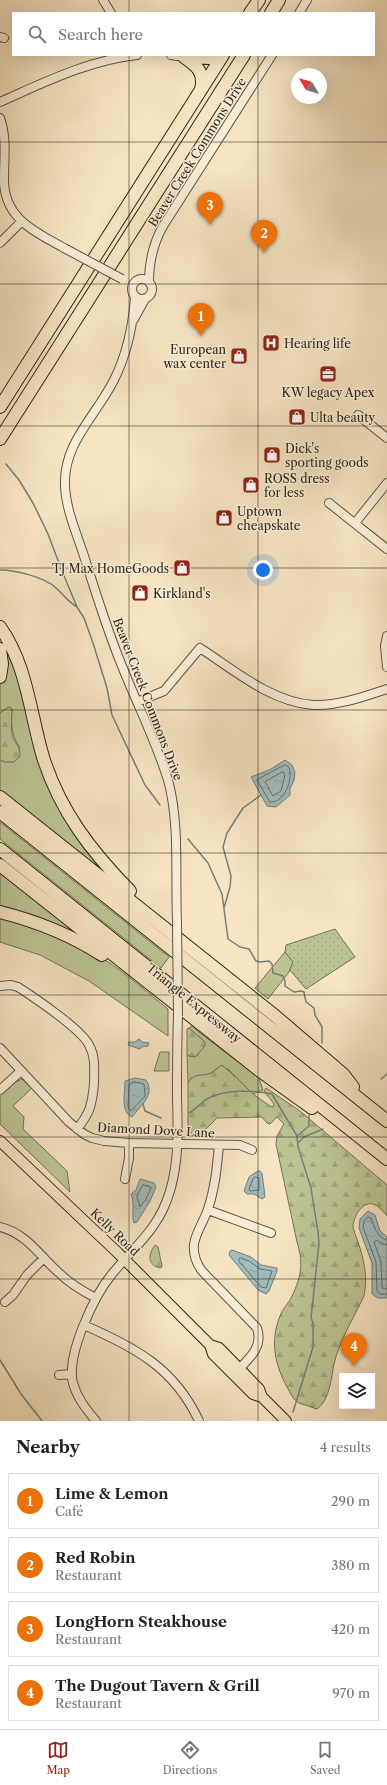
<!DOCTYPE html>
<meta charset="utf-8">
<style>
body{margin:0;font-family:"Libre Caslon Text",serif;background:#f6f6f6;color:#222}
.controls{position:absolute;right:12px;bottom:12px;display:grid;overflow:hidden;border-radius:0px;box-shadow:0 4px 16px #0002}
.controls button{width:36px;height:36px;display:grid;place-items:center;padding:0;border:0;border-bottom:1px solid #e0e0e0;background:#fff;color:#222;font:20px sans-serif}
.compass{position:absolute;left:291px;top:68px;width:36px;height:36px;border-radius:50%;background:#fff;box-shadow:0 4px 16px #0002;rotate:308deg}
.you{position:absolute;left:263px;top:570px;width:14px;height:14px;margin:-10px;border:3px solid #fff;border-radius:50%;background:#1a73e8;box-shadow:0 0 0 6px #1a73e833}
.badge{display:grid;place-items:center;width:26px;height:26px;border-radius:50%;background:#8f2418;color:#fff;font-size:13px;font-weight:700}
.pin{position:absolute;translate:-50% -33px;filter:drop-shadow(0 1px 2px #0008)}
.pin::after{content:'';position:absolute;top:21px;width:14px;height:12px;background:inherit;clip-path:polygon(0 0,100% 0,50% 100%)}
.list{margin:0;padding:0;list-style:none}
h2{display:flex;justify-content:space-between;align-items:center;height:52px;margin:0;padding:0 16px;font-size:17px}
h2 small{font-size:13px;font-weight:400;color:#767676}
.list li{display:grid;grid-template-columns:26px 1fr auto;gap:12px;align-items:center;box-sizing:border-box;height:56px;margin:0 8px 8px;padding:0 8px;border:1px solid #e0e0e0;border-radius:0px}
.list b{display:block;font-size:15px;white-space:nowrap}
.list p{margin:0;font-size:13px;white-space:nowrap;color:#767676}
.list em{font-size:13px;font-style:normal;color:#767676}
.icon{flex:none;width:22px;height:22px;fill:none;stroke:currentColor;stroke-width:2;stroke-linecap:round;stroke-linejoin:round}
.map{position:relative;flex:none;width:387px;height:1421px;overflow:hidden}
.search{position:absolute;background:#fff;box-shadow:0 4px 16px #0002;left:12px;right:12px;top:12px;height:44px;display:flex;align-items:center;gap:10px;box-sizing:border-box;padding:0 14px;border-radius:0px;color:#767676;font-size:15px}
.sheet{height:308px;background:#fff}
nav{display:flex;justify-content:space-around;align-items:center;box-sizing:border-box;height:56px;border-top:1px solid #e0e0e0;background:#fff;font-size:11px;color:#767676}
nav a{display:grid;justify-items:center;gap:2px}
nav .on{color:#8f2418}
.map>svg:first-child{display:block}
.green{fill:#bcc493;stroke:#757457}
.forest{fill:url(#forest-firs);stroke:#757457}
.garden{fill:url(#garden-dots);stroke:#757457}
.water{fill:url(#water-ripples);stroke:#74807d}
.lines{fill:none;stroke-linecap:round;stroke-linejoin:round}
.shore{stroke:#68706c;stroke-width:1}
.stream{stroke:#74807d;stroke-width:1.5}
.minor-casing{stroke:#605545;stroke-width:10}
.major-casing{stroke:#2e251b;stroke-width:12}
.highway-casing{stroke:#2e251b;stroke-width:14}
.minor{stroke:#f9edd7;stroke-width:8}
.major{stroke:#f6e4c2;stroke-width:10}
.highway{stroke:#f6e4c2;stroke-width:12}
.minor-bridge-casing{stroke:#605545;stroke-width:10;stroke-linecap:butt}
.minor-bridge{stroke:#f9edd7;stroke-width:8}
.grid{fill:none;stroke:#2e251b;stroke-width:1;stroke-opacity:0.55}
.labels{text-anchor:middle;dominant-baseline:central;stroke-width:3;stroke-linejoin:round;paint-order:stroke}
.street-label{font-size:12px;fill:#2e251b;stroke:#f9edd7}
.poi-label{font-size:12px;fill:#2e251b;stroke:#f9edd7;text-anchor:start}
</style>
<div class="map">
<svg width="387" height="1421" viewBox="0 0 387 1421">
<defs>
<pattern id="forest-firs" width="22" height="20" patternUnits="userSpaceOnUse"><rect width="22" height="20" fill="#bcc493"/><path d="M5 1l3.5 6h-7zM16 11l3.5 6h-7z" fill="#a2a87e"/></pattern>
<pattern id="garden-dots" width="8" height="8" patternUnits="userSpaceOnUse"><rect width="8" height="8" fill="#bcc493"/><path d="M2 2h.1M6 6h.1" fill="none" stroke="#a2a87e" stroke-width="1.8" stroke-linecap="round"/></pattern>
<pattern id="water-ripples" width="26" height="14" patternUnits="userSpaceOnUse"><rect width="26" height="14" fill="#a2bcbe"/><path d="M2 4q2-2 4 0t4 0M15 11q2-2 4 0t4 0" fill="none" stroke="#8ca1a3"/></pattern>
</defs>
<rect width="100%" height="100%" fill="#f6e4c2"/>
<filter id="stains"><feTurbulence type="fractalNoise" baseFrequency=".005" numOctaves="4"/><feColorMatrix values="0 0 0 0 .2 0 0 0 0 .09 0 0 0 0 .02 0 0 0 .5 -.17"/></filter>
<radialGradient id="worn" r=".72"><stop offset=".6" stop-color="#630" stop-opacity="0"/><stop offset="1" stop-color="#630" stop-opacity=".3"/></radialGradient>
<!-- green -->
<path class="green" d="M4,640l10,22 23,85 64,119 -2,3 -99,-76v-33l5,2 15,-14c-9,-13 -9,-24 -8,-39l-3,-2 -9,6v-27l4,-32 -3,-12z
M0,822l169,135 -8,11 -161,-129z
M0,869l90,72 -90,-32z
M0,916c36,9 74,24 105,44 22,14 43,33 63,49v27l-79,-55 -49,-26 -40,-13z
M285,952l8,10 -4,10 -21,27 -13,-11z
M191,1026l68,52 4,12 -10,4 -25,-25 -11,-1 -5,5 -21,5 -3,5 -1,-29 2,2h8l8,-14 -16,-14z
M160,1052h9v19h-15z
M22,1079l10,9 -19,18 11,11 -1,12 44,42 3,21 -70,-68v-29l11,-11z"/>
<!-- forest -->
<path class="forest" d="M9,707l3,2c0,9 -2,20 1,29 4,7 7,10 7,18l-6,6h-9l-5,-2v-47z
M189,1028l16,14v4l-10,11 -6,-1 -2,-2v-25z
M222,1065l13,11 18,18 17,12 3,1 1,-3 -10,-13 2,-3 34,23 87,74v31c-3,-4 -8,-10 -14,-12 -11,-3 -20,13 -20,23 1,4 3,10 5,15 6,18 10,34 6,54 -10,21 -25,46 -30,68 -3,14 -4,36 -17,45l-18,-6 -5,-4c-17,-27 -26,-53 -14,-83 2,-6 7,-11 10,-16 11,-21 14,-36 7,-58l-21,-98 1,-8 7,-12 -7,-7 -7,7 -3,-1 -5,-6 -45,1 -11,11 -14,5 -4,-4v-47c6,-11 13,-6 23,-10 4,-2 7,-6 11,-8z
M155,1245l3,2 4,19 -1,2c-14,-2 -13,-14 -6,-23z"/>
<!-- garden -->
<path class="garden" d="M335,929l20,28 -49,32 -16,-19 3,-8 -8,-10 1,-7z"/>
<!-- water -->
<path class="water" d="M285,760l7,5 3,7 -1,8 -4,9v6l-14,12 -9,-1 -16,-29 20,-8z
M139,1039l3,3 7,1 -1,3 -7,1 -1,2 -12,-4 1,-3h6z
M135,1078l11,2c10,15 -6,26 -14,37 -12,-5 -7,-25 -7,-36z
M258,1171h2l2,2 3,24 -3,2 -8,-5h-7l-3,-3 5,-14z
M140,1179l14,4 2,4 -6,14 -13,21 -3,1c-3,-8 1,-19 -3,-29l5,-4z
M368,1211l7,4 5,16 7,6v61h-9l-6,-4v-31l-13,-35 1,-9z
M232,1250l19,7 10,8 16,3v3l-8,20 -3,3 -8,-4 -29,-35 1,-4z"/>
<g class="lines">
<!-- shore -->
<path class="shore" d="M285,765l4,2c4,12 -4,36 -19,35l-13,-22z
M283,772l2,3 -4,16 -8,5 -8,-14z
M135,1082l9,2 1,12 -14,15 -3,-4 1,-22z
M256,1177l3,1v12l-9,1 -1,-2 4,-10z
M143,1185l6,1 2,2 -5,11 -6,8 -3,-11z
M387,1240c-10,-2 -13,-14 -16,-22l-3,-1 -4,4 -1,6 13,35 1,29 3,3h7
M387,1245l-5,-1 -5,-4 -3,2 7,20 1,26 5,1
M241,1258l8,3 11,8 12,2 -6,17 -5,-1 -22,-26v-2z"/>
<!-- stream -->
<path class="stream" d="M6,464l13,16 14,23 15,31 14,37 15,36 7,11 9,25 14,45 5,27 33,70 15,20
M0,570c15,0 45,7 56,18 7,6 12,14 21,19
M188,839l20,24 14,31 6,45 12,8 9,2 7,12 4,1 9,-1 3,3 1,9 10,3 2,5v5l9,6 7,-1 3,1 2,10 8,6 1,7 7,12v16
M224,908l6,-21 1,-11 -8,-29 4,-14 16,-25 18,-13
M381,1079l6,-5
M143,1104l2,7 16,7
M189,1113c7,-4 12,-10 18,-14 18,-10 46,-9 65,-5l25,42
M299,1142l5,-5 19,-8
M0,1360l21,34 21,27
M293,1412l20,-65v-24l-2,-5 8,-75 -1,-11 -7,-44 -13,-41 -1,-11 12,-10v-11"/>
<!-- minor casing -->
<g class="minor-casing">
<path id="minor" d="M103,0l8,13
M299,13l8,-13
M0,37l4,1
M171,55l13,2
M0,102c43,-19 89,-42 137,-47
M0,118c7,20 4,39 4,60 -1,40 30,53 60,70
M0,243l21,-21
M132 289a10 10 0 1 1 20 0a10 10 0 1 1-20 0Z
M149,282c0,-20 4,-38 14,-56l109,-171
M135,297c-2,28 -8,57 -21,83 -18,36 -51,63 -49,106 1,24 12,48 19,70 12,37 23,74 38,110 15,38 34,75 46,114 12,43 7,97 9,142
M134,319l11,-20
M358,415l29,23
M329,503l58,46
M355,523l32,-40
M387,636l-2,10 2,21
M137,702l27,-11 36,-43c34,22 71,54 113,57 25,1 50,-8 74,-16
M0,986l11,-1 7,2c17,11 63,42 71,58 7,12 5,26 5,39 -2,21 -4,29 -17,45
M0,1048l69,74 15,12 8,4 12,3 25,2 111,2 12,5
M0,1090l21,-19
M219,1145c-2,22 -4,43 -11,64 -4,12 -12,23 -14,35 -1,10 2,19 8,27l55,57c6,18 -6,29 -18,41
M125,1179l4,-21v-15
M208,1210l63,23
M0,1227c26,6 39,28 58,45 11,11 24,19 38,26
M5,1302l8,-7 14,-20 17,-17
M84,1325c51,23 90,42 115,96
M59,1375l13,-1
M96,1421c-10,-12 -19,-23 -23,-38 -7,-28 21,-87 39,-109 23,-28 47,-45 58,-83 9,-30 8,-61 7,-93 0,-27 0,-54 1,-82"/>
</g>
<!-- major casing -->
<g class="major-casing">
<path id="major" d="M0,1141l118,112 92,92 9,3 40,41 3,8 24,24
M210,1345l3,9 40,40 9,3"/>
</g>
<!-- highway casing -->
<g class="highway-casing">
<path id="highway" d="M250,13l9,-13
M271,13l8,-13
M184,57c13,9 21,15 17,33
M184,57l26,1 8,-3
M0,407l223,-352
M0,439l244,-384
M0,627c27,38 30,86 43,130 17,54 48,94 87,134
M0,649l2,15 -2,13
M0,797l274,218 69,59 10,13
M0,812l387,309
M0,849l387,310
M0,865l259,205 53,38
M0,912c36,9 71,23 102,43"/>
</g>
<!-- minor -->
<use href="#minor" class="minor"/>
<!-- major -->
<use href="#major" class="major"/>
<!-- highway -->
<use href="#highway" class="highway"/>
<!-- minor-bridge casing -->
<g class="minor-bridge-casing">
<path id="minor-bridge" d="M64,248l58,31
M177,922l1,94"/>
</g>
<!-- minor-bridge -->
<use href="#minor-bridge" class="minor-bridge"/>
</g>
<!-- grid -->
<path class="grid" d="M129,0v13M258,0v13M129,55v1366M258,55v1366M0,142h387M0,284h387M0,426h387M0,568h387M0,710h387M0,853h387M0,995h387M0,1137h387M0,1279h387"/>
<!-- icons -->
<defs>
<g id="hospital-square" transform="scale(0.9)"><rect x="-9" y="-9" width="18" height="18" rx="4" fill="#8f2418" stroke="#f9edd7"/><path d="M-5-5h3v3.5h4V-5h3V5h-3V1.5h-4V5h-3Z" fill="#fff"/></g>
<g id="shop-square" transform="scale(0.9)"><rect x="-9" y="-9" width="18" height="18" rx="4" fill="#8f2418" stroke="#f9edd7"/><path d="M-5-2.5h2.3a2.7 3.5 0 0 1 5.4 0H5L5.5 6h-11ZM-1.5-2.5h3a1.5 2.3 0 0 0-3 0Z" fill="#fff"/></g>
<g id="office-square" transform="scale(0.9)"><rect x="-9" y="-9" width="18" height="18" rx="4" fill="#8f2418" stroke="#f9edd7"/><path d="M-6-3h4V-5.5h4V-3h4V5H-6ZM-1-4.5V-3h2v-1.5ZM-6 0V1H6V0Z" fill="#fff"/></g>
</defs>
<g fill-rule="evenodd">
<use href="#hospital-square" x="271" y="343"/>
<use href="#shop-square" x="239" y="356"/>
<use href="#office-square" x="328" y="374"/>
<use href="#shop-square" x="297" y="417"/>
<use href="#shop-square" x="272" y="455"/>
<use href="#shop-square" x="251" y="485"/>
<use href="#shop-square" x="224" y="518"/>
<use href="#shop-square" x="182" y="568"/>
<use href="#shop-square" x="140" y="593"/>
</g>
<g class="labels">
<!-- street labels -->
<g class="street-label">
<text transform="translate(197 152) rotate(-58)">Beaver Creek Commons Drive</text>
<text transform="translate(148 699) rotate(69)">Beaver Creek Commons Drive</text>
<text transform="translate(194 1003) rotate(39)">Triangle Expressway</text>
<text transform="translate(156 1130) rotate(3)">Diamond Dove Lane</text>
<text transform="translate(115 1232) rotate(44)">Kelly Road</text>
</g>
<!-- poi labels -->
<g class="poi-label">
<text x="284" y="343">Hearing life</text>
<text x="226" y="349" text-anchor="end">European<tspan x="226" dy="14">wax center</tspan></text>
<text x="328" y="392" text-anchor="middle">KW legacy Apex</text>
<text x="310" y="417">Ulta beauty</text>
<text x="285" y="448">Dick's<tspan x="285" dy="14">sporting goods</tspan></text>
<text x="264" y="478">ROSS dress<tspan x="264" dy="14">for less</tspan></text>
<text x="237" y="511">Uptown<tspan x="237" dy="14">cheapskate</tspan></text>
<text x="169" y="568" text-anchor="end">TJ Max HomeGoods</text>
<text x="153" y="593">Kirkland's</text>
</g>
</g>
<rect width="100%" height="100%" filter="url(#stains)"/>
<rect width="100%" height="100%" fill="url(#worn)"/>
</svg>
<div class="controls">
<button><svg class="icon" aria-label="layers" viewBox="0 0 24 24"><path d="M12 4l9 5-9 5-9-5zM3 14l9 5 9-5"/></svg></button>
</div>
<svg class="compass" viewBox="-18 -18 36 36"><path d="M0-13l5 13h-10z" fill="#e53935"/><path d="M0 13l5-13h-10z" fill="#767676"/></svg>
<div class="you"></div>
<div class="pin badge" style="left:201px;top:336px;background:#e8710a">1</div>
<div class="pin badge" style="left:264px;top:253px;background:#e8710a">2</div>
<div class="pin badge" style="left:210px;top:225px;background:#e8710a">3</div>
<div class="pin badge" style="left:354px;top:1366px;background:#e8710a">4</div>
<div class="search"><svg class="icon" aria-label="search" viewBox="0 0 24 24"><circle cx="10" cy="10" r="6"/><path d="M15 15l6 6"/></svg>Search here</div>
</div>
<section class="sheet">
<h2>Nearby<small>4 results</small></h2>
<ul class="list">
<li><span class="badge" style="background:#e8710a">1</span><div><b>Lime &amp; Lemon</b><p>Café</p></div><em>290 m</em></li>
<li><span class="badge" style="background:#e8710a">2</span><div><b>Red Robin</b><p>Restaurant</p></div><em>380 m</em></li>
<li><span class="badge" style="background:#e8710a">3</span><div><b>LongHorn Steakhouse</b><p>Restaurant</p></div><em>420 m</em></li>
<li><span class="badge" style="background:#e8710a">4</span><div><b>The Dugout Tavern &amp; Grill</b><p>Restaurant</p></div><em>970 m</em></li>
</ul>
</section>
<nav>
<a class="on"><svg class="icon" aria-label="map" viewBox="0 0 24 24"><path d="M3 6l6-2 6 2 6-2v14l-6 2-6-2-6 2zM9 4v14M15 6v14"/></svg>Map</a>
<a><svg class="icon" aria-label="directions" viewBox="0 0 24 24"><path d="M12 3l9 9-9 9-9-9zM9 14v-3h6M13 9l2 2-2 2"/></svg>Directions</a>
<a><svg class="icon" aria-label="saved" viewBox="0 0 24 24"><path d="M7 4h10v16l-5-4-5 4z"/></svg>Saved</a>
</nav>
